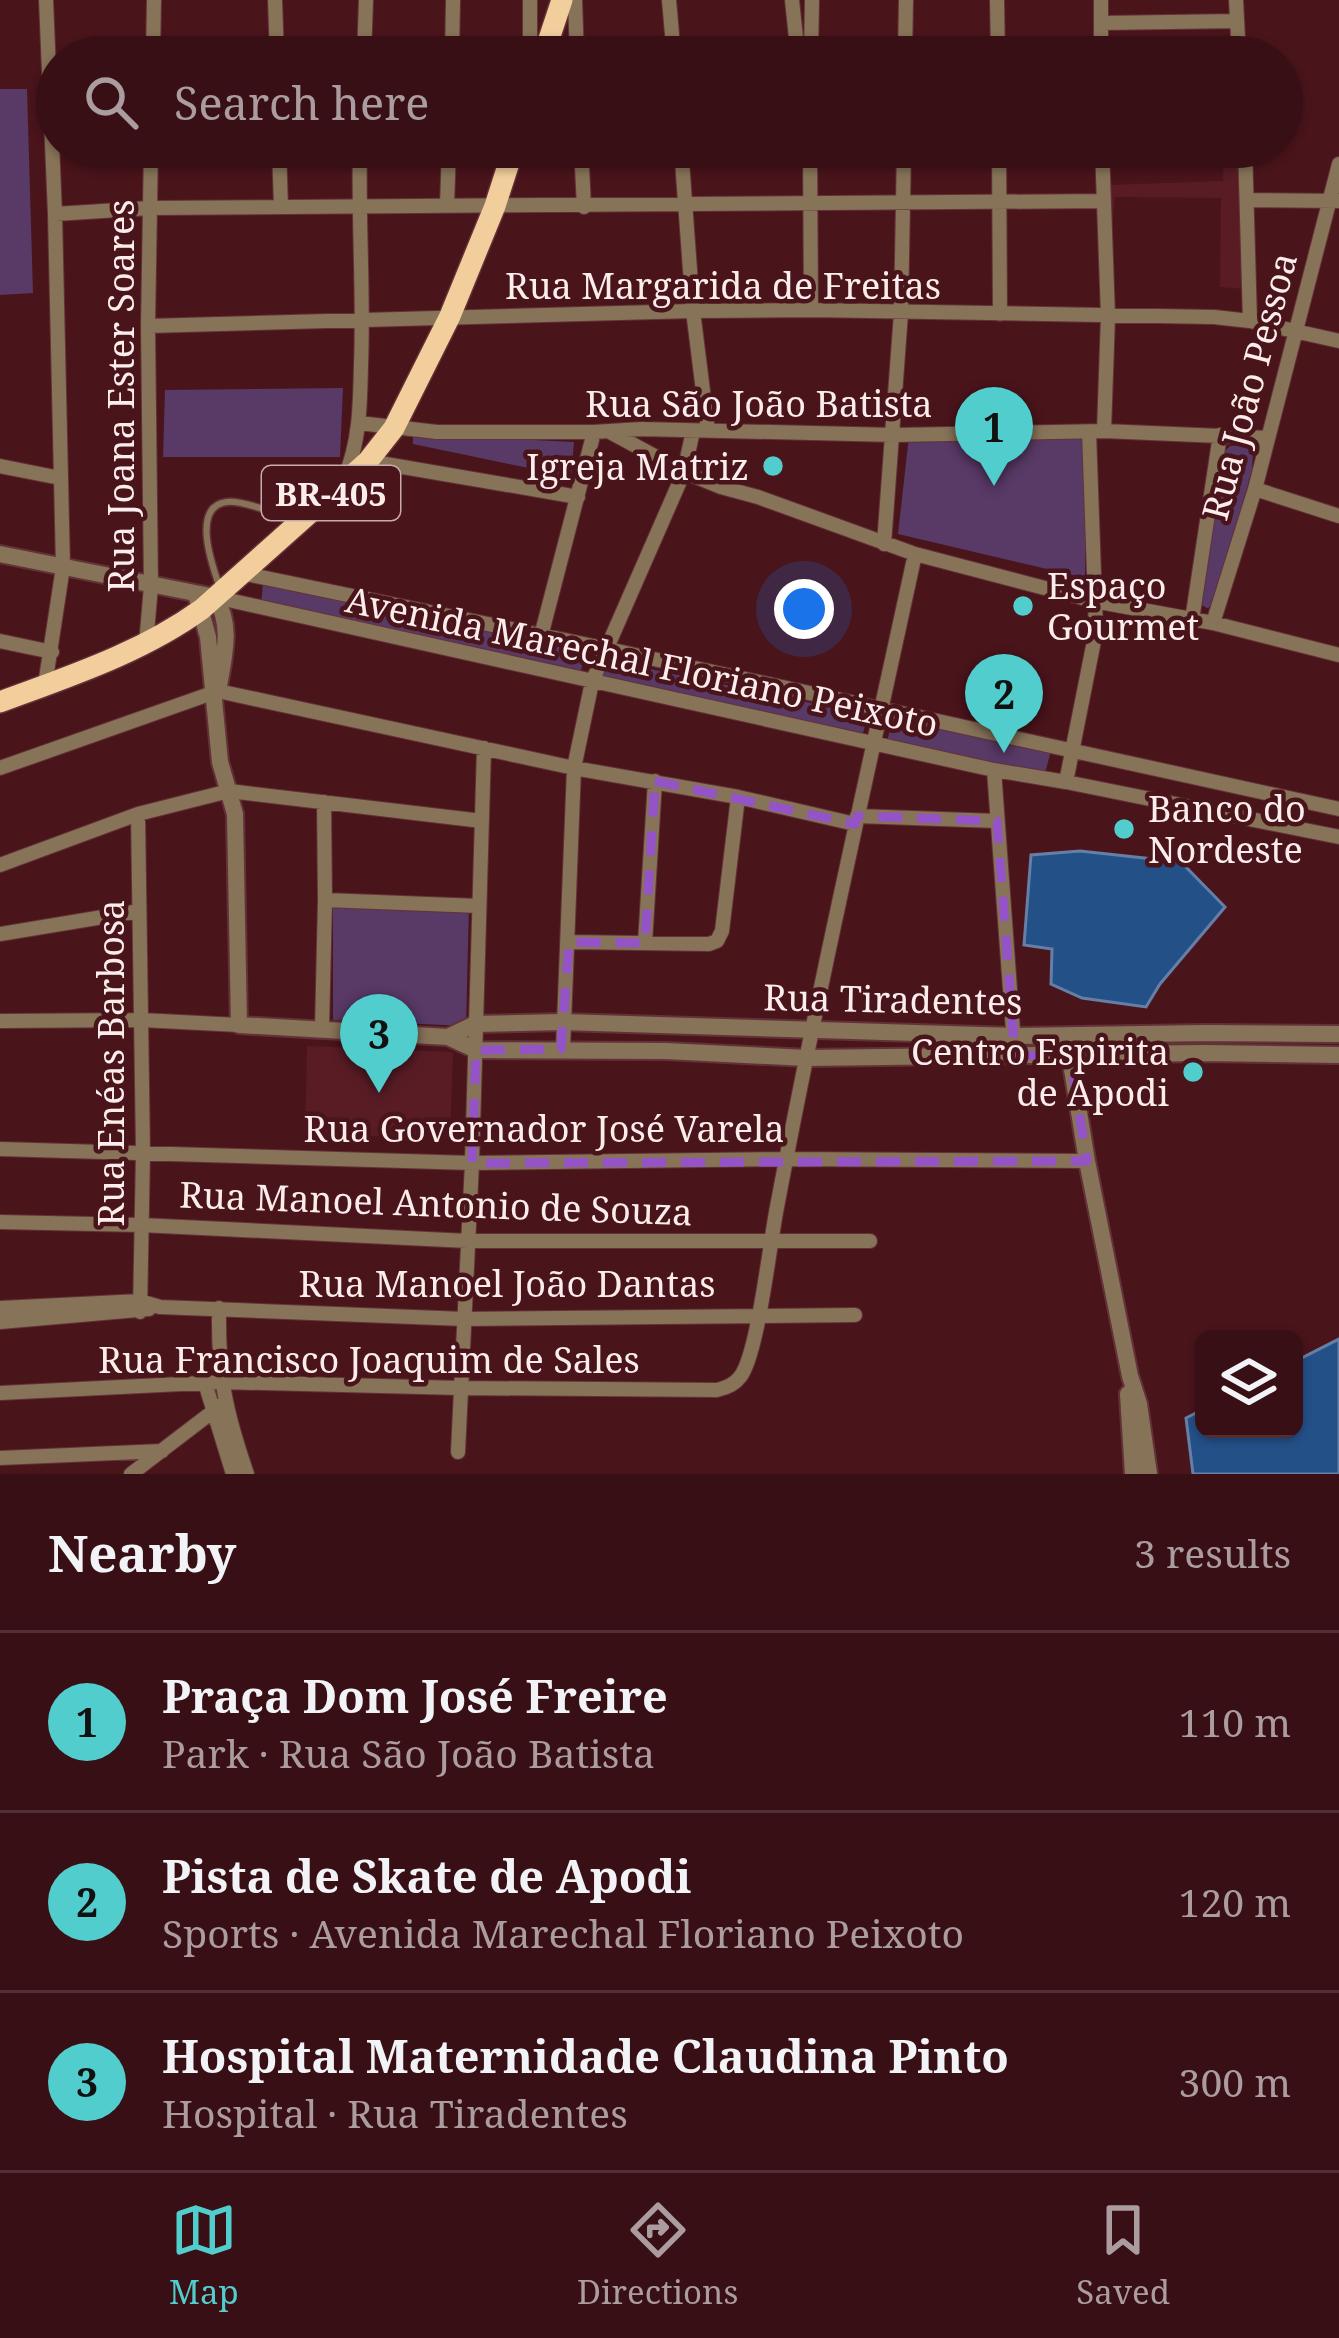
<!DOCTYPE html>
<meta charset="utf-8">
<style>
body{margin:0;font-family:"Noto Serif",serif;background:#3f181d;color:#f1f3f6}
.controls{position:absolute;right:36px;bottom:36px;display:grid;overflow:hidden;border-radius:18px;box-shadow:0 3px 9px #0004}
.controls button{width:108px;height:108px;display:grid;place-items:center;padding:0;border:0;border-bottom:3px solid #522f34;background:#380f14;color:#f1f3f6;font:60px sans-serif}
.you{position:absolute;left:804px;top:609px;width:42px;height:42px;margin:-30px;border:9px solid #fff;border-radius:50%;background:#1a73e8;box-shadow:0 0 0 18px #1a73e833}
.badge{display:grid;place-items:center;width:78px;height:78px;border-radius:50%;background:#52cdcd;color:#111;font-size:39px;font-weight:700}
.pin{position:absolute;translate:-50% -99px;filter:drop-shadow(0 3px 6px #0008)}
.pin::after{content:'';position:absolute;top:63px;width:42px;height:36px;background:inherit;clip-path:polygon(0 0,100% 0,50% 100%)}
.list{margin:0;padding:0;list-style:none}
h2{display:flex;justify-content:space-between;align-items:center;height:156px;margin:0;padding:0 48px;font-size:51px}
h2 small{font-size:39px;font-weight:400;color:#ab9ca0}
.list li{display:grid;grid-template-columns:78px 1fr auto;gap:36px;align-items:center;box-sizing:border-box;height:180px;padding:0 48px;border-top:3px solid #522f34}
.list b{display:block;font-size:45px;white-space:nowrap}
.list p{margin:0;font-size:39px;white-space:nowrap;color:#ab9ca0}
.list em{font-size:39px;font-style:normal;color:#ab9ca0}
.icon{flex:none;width:66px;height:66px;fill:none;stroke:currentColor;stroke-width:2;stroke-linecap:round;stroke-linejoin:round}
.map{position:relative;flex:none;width:1339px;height:1474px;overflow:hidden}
.search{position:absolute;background:#380f14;box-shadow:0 3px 9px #0004;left:36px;right:36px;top:36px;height:132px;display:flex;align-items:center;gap:30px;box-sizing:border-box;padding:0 42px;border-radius:66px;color:#ab9ca0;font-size:45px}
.sheet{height:696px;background:#380f14}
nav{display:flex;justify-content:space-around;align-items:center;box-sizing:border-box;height:168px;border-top:3px solid #522f34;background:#380f14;font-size:33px;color:#ab9ca0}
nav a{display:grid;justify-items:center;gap:6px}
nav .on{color:#52cdcd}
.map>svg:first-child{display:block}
.built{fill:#591c25}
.green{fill:#593966}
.water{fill:#245088;stroke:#657fa6;stroke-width:3}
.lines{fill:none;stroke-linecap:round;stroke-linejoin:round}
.service-casing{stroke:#633238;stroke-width:9}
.minor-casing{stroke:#633238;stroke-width:16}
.tertiary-casing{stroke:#633238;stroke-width:20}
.trunk-casing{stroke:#633238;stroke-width:24}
.service{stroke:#877358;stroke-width:6}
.minor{stroke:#877358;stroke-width:14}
.tertiary{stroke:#877358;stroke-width:16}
.trunk{stroke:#f1ce9c;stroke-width:21}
.marked{fill:none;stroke:#9553c8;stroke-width:9;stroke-dasharray:24 15;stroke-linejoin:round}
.poi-dot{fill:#52cdcd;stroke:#4a141b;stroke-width:4.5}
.labels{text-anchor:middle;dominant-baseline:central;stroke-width:9;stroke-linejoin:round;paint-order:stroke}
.shield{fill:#4a141b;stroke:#c7acae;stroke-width:3}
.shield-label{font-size:33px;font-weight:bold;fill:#fceded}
.street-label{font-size:36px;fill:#fceded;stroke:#4a141b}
.poi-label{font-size:36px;fill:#fceded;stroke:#4a141b;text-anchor:end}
</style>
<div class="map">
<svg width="1339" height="1474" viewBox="0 0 1339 1474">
<rect width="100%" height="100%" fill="#4a141b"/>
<!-- built -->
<path class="built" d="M1224,147h16l4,142 -24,-2 1,-89 -106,-1 -3,31 -3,-1v-42l114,-4z
M307,1046l146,6 -3,86 -145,-4z"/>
<!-- green -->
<path class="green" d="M0,89h27l6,204 -33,2z
M343,388l-3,69h-177l2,-67z
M413,434l161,8 -3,35 -158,-33z
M909,436l177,2 -1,140 -187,-44z
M1243,445l10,8 -1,17 -38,136 -7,2 -7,-4 22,-150 8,-8z
M263,584l325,67 -9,24 -318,-71z
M607,660l261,55 -5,18 -263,-56z
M892,720l159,31 -6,22 -158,-31z
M333,902l136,3 -3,121 -133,-6z"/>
<!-- water -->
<path class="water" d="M1080,851l101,11 44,45 -65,77 -14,23 -64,-9 -31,-14 1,-35 -28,-4 7,-90z
M1339,1339v135h-146l-7,-56 18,-9v20h90v-67z"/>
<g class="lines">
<!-- service casing -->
<g class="service-casing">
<path id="service" d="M220,588c-7,-20 -30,-82 7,-86 16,-2 50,12 66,18"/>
</g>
<!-- minor casing -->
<g class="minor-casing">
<path id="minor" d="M275,0l2,57
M530,0v57
M575,0l2,57
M669,0l5,57
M792,0l6,57
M997,0l1,57
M1101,0v57
M1236,0l3,57
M1101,23l136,-2
M153,57l1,-57
M364,57l2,-57
M452,57l1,-57
M811,57l1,-57
M905,57l1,-57
M279,147l2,60
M581,147l3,60
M681,147l12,164 15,120
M810,147l1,163
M999,147l1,167
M1102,147l6,169 -4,115
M1245,147l5,174
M1247,200l92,1
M447,206l2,-59
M55,214l95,-6 952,-7
M148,326l545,-15 118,-1 403,7 36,4 89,20
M359,423l78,9h157l47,-3 253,6 210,-4 163,7
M610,432l74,40 37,15 37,10 157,57 179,47 119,22 126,32
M368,461l210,36
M0,466l60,12
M345,477c15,-37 15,-72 16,-112 3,-72 -3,-145 -1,-218
M1255,489l84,27
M884,544l17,-231 3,-166
M241,573l367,76 731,160
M215,597l779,173 72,12 273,55
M1192,620l28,-185
M1213,623l42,-134 84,-325
M541,636l53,-204
M0,641l52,11
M146,644l5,-58 -3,-260 3,-179
M45,685l18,-118 -8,-353 -9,-214
M0,768l218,-77 356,77 164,29 117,27
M994,770l20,274
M1066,782l30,-151 -7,-199
M138,814l5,338 -3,160
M857,816l140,5
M0,865l138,-51 91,-23 253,30
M325,900l154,6
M0,934l139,-23
M569,942l140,2 8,-3 5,-10 16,-134
M645,943l10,-162
M0,1021l141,-1 98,5
M322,1029l3,-129 -1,-98
M563,1049l11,-281 18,-86 92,-210 9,-41
M0,1149l472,14 314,-4 301,2
M0,1222l141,3 327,16h402
M0,1308l140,-7 20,6 304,12 391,-4
M219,1308c-1,68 6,102 28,166
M0,1322l149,-13
M205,1383l28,91
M0,1393l221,-11 239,6 257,2c9,-2 17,-5 23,-13 18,-22 30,-136 37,-170 41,-218 91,-435 138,-653
M458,1452l14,-289 12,-415
M0,1458l162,-7
M131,1474l93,-71"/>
</g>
<!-- tertiary casing -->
<g class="tertiary-casing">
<path id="tertiary" d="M0,554l215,43c18,28 9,59 4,89
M196,594l12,43 12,125 15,52 4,211 209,12 28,13 190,1 141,7 397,-5 135,2
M448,1037l27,-13 88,-2 451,14 191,-3 134,1
M1068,1045l19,116 43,215 9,28 10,70
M1128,1394l5,80"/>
</g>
<!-- trunk casing -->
<g class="trunk-casing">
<path id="trunk" d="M543,57l19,-57
M0,702c70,-26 141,-49 202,-93l166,-148 26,-33 56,-112 45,-110 19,-59"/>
</g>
<!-- service -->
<use href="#service" class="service"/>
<!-- minor -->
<use href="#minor" class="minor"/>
<!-- tertiary -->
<use href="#tertiary" class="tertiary"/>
<!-- trunk -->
<use href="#trunk" class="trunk"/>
</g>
<!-- marked area -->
<path class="marked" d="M655,781l200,43 2,-8 140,5 18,234 55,1 17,105 -615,2 4,-113 85,-1 8,-107 76,1z"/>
<!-- markers -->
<g class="poi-dot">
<circle cx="773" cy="466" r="12"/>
<circle cx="1023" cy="606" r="12"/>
<circle cx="1124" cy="829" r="12"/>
<circle cx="1193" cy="1072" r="12"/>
</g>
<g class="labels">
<!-- shield labels -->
<rect class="shield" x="262" y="466" width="138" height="54" rx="9"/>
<g class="shield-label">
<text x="331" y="493">BR-405</text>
</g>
<!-- street labels -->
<g class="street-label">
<text x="723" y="285">Rua Margarida de Freitas</text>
<text transform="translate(1249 386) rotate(-75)">Rua João Pessoa</text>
<text transform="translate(120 396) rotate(-90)">Rua Joana Ester Soares</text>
<text x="759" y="403">Rua São João Batista</text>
<text transform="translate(642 661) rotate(12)">Avenida Marechal Floriano Peixoto</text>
<text transform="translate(893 999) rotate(1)">Rua Tiradentes</text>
<text transform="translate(110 1063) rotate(-90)">Rua Enéas Barbosa</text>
<text x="544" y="1128">Rua Governador José Varela</text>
<text transform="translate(436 1203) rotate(2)">Rua Manoel Antonio de Souza</text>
<text x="507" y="1283">Rua Manoel João Dantas</text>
<text x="369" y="1359">Rua Francisco Joaquim de Sales</text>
</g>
<!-- poi labels -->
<g class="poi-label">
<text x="749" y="466">Igreja Matriz</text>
<text x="1047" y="585" text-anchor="start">Espaço<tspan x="1047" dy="41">Gourmet</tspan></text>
<text x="1148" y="808" text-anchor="start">Banco do<tspan x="1148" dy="41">Nordeste</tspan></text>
<text x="1169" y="1051">Centro Espirita<tspan x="1169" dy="41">de Apodi</tspan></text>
</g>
</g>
</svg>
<div class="controls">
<button><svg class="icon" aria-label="layers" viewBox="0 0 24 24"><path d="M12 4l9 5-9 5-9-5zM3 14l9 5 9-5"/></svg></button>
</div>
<div class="you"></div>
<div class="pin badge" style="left:994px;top:486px">1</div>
<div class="pin badge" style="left:1004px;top:753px">2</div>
<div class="pin badge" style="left:379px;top:1093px">3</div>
<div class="search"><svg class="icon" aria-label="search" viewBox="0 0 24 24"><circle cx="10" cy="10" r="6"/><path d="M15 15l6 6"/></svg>Search here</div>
</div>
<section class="sheet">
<h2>Nearby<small>3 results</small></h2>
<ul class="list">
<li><span class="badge">1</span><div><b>Praça Dom José Freire</b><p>Park · Rua São João Batista</p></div><em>110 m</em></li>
<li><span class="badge">2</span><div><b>Pista de Skate de Apodi</b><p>Sports · Avenida Marechal Floriano Peixoto</p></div><em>120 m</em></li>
<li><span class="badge">3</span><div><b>Hospital Maternidade Claudina Pinto</b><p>Hospital · Rua Tiradentes</p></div><em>300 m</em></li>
</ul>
</section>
<nav>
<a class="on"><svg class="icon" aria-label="map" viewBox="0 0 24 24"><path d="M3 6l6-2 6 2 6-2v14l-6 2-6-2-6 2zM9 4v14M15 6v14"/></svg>Map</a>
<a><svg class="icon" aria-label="directions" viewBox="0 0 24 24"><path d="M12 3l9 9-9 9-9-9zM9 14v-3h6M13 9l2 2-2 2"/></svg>Directions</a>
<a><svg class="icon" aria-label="saved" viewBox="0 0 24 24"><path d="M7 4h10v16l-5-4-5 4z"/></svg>Saved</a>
</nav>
